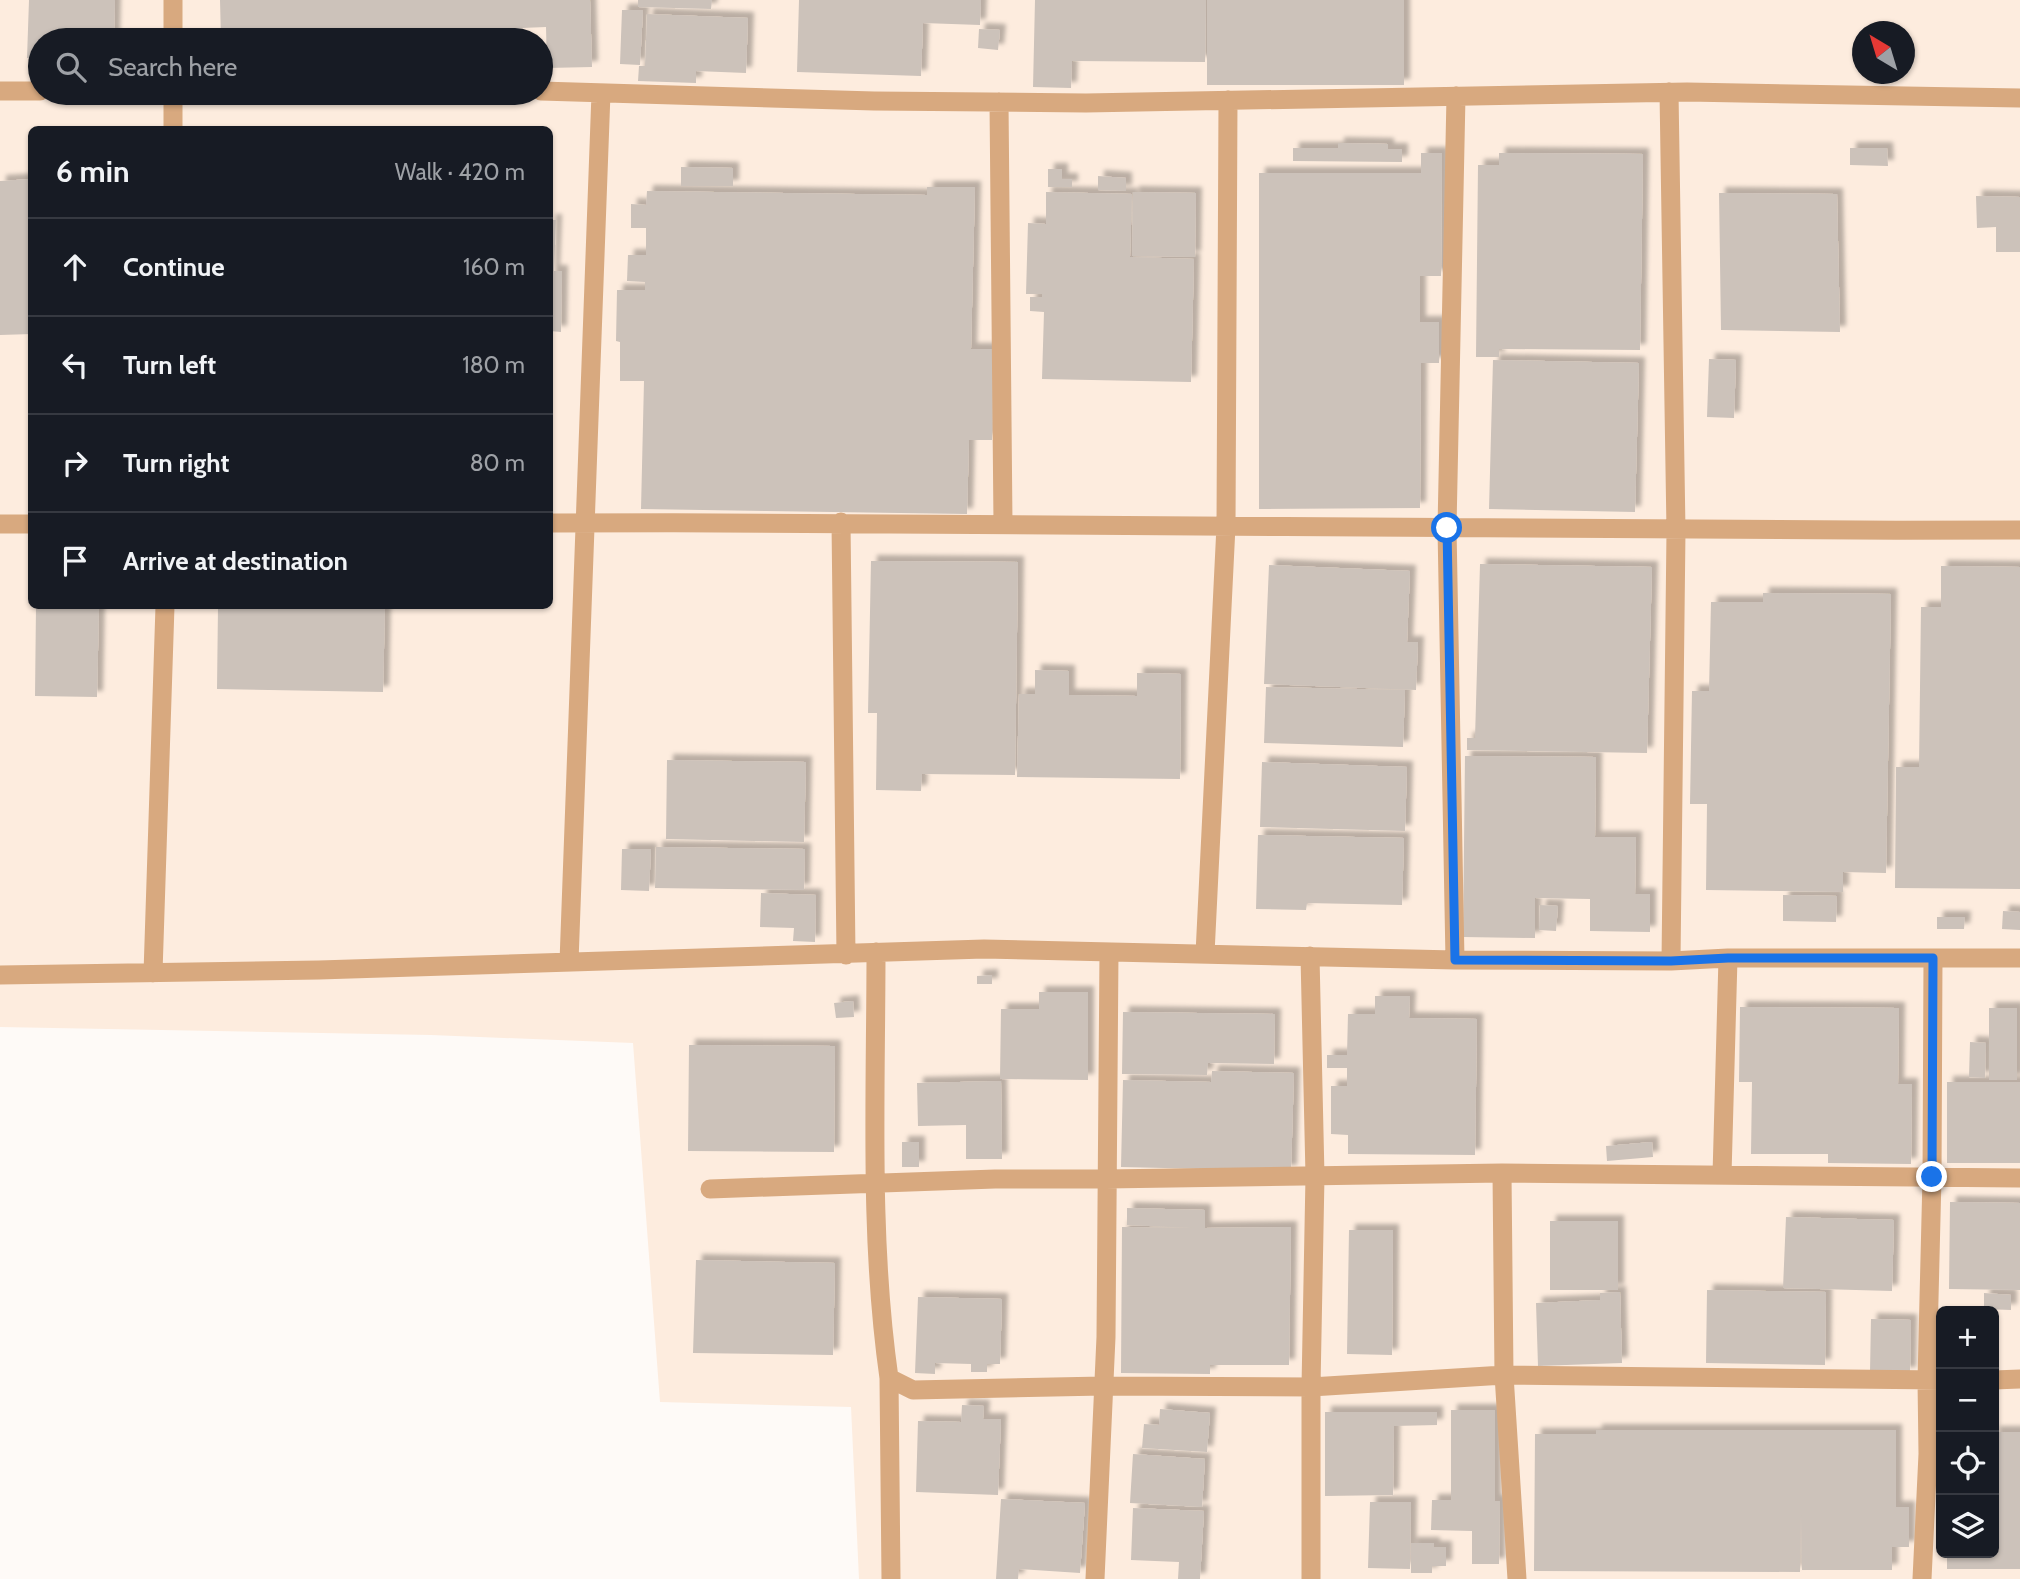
<!DOCTYPE html>
<meta charset="utf-8">
<style>
body{margin:0;font-family:Cabin,sans-serif;background:#20242c;color:#f1f3f6}
.controls{position:absolute;right:21px;bottom:21px;display:grid;overflow:hidden;border-radius:10px;box-shadow:0 2px 5px #0004}
.controls button{width:63px;height:63px;display:grid;place-items:center;padding:0;border:0;border-bottom:2px solid #363941;background:#171b24;color:#f1f3f6;font:35px sans-serif}
.compass{position:absolute;left:1852px;top:21px;width:63px;height:63px;border-radius:50%;background:#171b24;box-shadow:0 2px 5px #0004;rotate:322deg}
.stop{position:absolute;width:21px;height:21px;margin:-16px;border:5px solid #1a73e8;border-radius:50%;background:#fff}
.stop.end{background:#1a73e8;border-color:#fff;box-shadow:0 2px 7px #0008}
.list{margin:0;padding:0;list-style:none}
h2{display:flex;justify-content:space-between;align-items:center;height:91px;margin:0;padding:0 28px;font-size:30px}
h2 small{font-size:23px;font-weight:400;color:#9ea1a6}
.list li{display:grid;grid-template-columns:46px 1fr auto;gap:21px;align-items:center;box-sizing:border-box;height:98px;padding:0 28px;border-top:2px solid #363941}
.list b{display:block;font-size:26px;white-space:nowrap}
.list em{font-size:23px;font-style:normal;color:#9ea1a6}
.icon{flex:none;width:38px;height:38px;fill:none;stroke:currentColor;stroke-width:2;stroke-linecap:round;stroke-linejoin:round}
.map{position:relative;flex:none;width:2020px;height:1579px;overflow:hidden}
.search{position:absolute;background:#171b24;box-shadow:0 2px 5px #0004;left:28px;top:28px;width:525px;height:77px;display:flex;align-items:center;gap:18px;box-sizing:border-box;padding:0 24px;border-radius:38px;color:#9ea1a6;font-size:26px}
.panel{position:absolute;background:#171b24;box-shadow:0 2px 5px #0004;left:28px;top:126px;width:525px;height:483px;border-radius:10px}
.map>svg:first-child{display:block}
.built{fill:#fdecde;fill-rule:evenodd}
.building{fill:#ccc2ba;filter:url(#shadow)}
.lines{fill:none;stroke-linecap:round;stroke-linejoin:round}
.minor{stroke:#d8a97f;stroke-width:19}
.route{stroke:#1a73e8;stroke-width:9}
</style>
<div class="map">
<svg width="2020" height="1579" viewBox="0 0 2020 1579">
<defs>
<filter id="shadow"><feDropShadow dx="6" dy="-6" stdDeviation="2" flood-color="#0004"/></filter>
</defs>
<rect width="100%" height="100%" fill="#fefaf7"/>
<!-- built -->
<path class="built" d="M0,0h2020v1579h-1161l-8,-172 -191,-5 -27,-359 -202,-8 -431,-8zM1862,32h42v42h-42zM40,40h501v53h-501zM32,130h518v476h-518zM1941,1311h53v242h-53z"/>
<!-- building -->
<path class="building" d="M29,0h86l-1,40h-74v19l-13,-1z
M220,0h370l2,67 -45,1 -1,-41 -49,2v11h-276z
M638,0h74l-1,9 -73,-2z
M799,0h182l-1,25 -57,-2 -2,53 -124,-4z
M1035,0h171l-1,62 -133,-1 -1,27 -38,-1z
M1207,0h197v85h-197z
M622,10h21l-3,55 -20,-1z
M647,14l101,4 -2,55 -50,-2v12l-58,-2 1,-15h6z
M979,29l21,1 -2,20 -20,-2z
M1338,143l50,1v5h14v13l-109,-1v-13h45z
M1850,148h37l1,18 -38,-1z
M1421,153h21l-1,123h-21v46h19v41h-18l-1,145 -161,1v-336h162z
M1499,153l144,1 -3,196 -141,-1v8h-23l2,-192h21z
M681,167l52,1v18h-52z
M1048,169h14v10h10v8h-24z
M1098,176l28,2v13l-28,-1z
M32,179v155l-32,1v-154z
M927,187h48l-4,162h22l-1,91h-23l-2,74 -326,-5 3,-128h-24v-39l-4,-1 1,-51h28v-8l-18,-1 1,-26h18v-27h-15v-24l15,1 1,-14 280,4z
M1046,192l86,2 -2,63 64,2 -3,123 -149,-3 2,-67 -14,-1v-14h12v-3h-16l2,-71 18,1z
M1133,192l63,1 -1,64 -63,-1z
M1719,193l118,1 3,138 -119,-2z
M1976,196l44,1v55h-24v-25l-19,1z
M550,220h6l-2,51h8l-1,61 -11,-1z
M1709,359l27,1 -2,58 -27,-1z
M1493,360l146,3 -4,149 -146,-3z
M871,561l147,1 -3,213 -93,-1 -1,17 -45,-1 1,-77h-9z
M1480,564l172,3 -5,186 -180,-3v-12h8z
M1269,565l141,6 -3,71h11l-2,48 -152,-6z
M1941,566l79,1v322l-125,-1 1,-121h23l2,-160h20z
M1763,593l128,1 -5,279 -43,-1v20l-137,-2 1,-86h-17l2,-113h17l2,-89h52z
M36,606h63l-2,91 -62,-1z
M218,606h167l-2,86 -166,-3z
M1035,670l34,1v24l68,1v-23l44,1 -1,105 -163,-2 2,-83h16z
M1266,687l139,3 -2,57 -139,-4z
M1465,756l131,1 -1,80h41l-1,57h15v38l-60,-1v-32l-55,-1v40l-72,-1z
M667,760l139,2 -2,80 -138,-3z
M1262,762l145,5 -2,64 -145,-4z
M1258,835l146,3 -2,67 -95,-2 -1,7 -50,-1z
M656,847l149,2 -1,41 -149,-2z
M622,849h29l-2,42 -28,-1z
M761,893l55,2 -1,47 -22,-1 1,-13 -34,-1z
M1783,895l54,1 -1,26 -53,-1z
M1540,905l18,1 -2,25 -17,-1z
M2003,911l17,1v18l-18,-1z
M1937,917h28l-1,12h-27z
M992,975v9h-15v-8z
M1039,992h49v88l-88,-1 1,-70h38z
M1375,996h35l-1,22 68,1 -2,136 -127,-1v-19l-17,-1v-48h16v-18h-20v-13h20l1,-41h27z
M853,1001l1,16 -18,1 -2,-15z
M1740,1007l159,1 -1,76h14l-1,80 -83,-1v-9h-77l1,-72h-13z
M1989,1008h28v72h-28z
M1123,1012l152,2 -1,50 -66,-1 -1,12 -85,-1z
M1970,1042l16,1 -1,35 -16,-1z
M689,1045l146,1 -1,106 -146,-1z
M1212,1071l82,2 -3,98 -170,-4 2,-87 88,2z
M1001,1081l1,78h-36v-34l-48,1 -1,-43z
M1947,1082h73v81h-73z
M902,1142h17v25h-17z
M1652,1142l1,15 -46,4 -1,-15z
M1950,1202l70,1v87l-71,-1z
M1127,1208l78,2v18l86,-1 -2,138h-79v9l-89,-1 1,-146 71,1 -66,-3z
M1786,1217l108,3 -2,71 -109,-3z
M1550,1221h68v69h-68z
M1349,1230h44l-1,125 -45,-1z
M696,1260l139,3 -2,92 -140,-2z
M1707,1290l119,2 -1,73 -119,-2z
M1620,1292l2,71 -84,3 -2,-63 64,-3v-7z
M1984,1293l27,2v15l-27,-1z
M918,1297l84,2 -2,65h-13v8h-16v-8l-36,-1v11l-20,-1z
M1871,1319l40,1 -1,53 -40,-1z
M962,1405l22,1 -1,13h18l-3,76 -82,-3 2,-71 43,1z
M1160,1409l50,4 -3,39 -65,-4 2,-24 15,1z
M1451,1410h44v91h5l-1,63h-27v-33l-41,-1 1,-30h19z
M1325,1412h112v13l-43,1 -1,69 -68,1z
M1596,1430h300v77h13v40h-17v23h-90l-1,-55 -1,57 -266,-1 1,-137h61z
M1994,1432h26v137h-73v-16h47z
M1133,1454l72,5 -3,48 -72,-4z
M1001,1499l84,4 -5,70 -61,-4 -1,10h-22z
M1370,1502h41l-1,67 -42,-1z
M1133,1508l71,3 -4,68h-22l1,-17 -48,-2z
M1411,1543h23v4h12v19h-14v7h-21z"/>
<g class="lines">
<!-- minor -->
<path class="minor" d="M173,40v-40
M0,91h40
M541,91l333,10 212,2 601,-11 333,6
M1669,92l7,439 -5,430
M999,102l4,422
M173,130v-37
M841,522l5,433
M550,523c490,-2 980,9 1470,7
M0,524h32
M876,952c0,142 -7,286 13,426l24,12 190,-4 208,1 193,-12 437,5
M1205,954l21,-428 2,-426
M1310,956l5,220 -4,211v192
M1455,960l-8,-432 9,-432
M569,962l32,-869
M153,973l12,-367
M0,975l319,-5 665,-21 471,11 216,1 57,-3h292
M1502,1173l2,202 13,204
M1722,1175l6,-217
M710,1189l285,-10h111l396,-6 518,5
M889,1378l2,201
M1994,1380l26,-1
M1095,1579l11,-242 3,-385
M1922,1579l6,-125 -1,-74 5,-203 1,-219"/>
</g>
<g class="lines">
<!-- route -->
<path class="route" d="M1447,528l8,432 216,1 57,-3h205l-1,219"/>
</g>
</svg>
<div class="controls">
<button>+</button>
<button>−</button>
<button><svg class="icon" aria-label="locate" viewBox="0 0 24 24"><circle cx="12" cy="12" r="6"/><path d="M12 2v4M12 18v4M2 12h4M18 12h4"/></svg></button>
<button><svg class="icon" aria-label="layers" viewBox="0 0 24 24"><path d="M12 4l9 5-9 5-9-5zM3 14l9 5 9-5"/></svg></button>
</div>
<svg class="compass" viewBox="-18 -18 36 36"><path d="M0-13l5 13h-10z" fill="#e53935"/><path d="M0 13l5-13h-10z" fill="#9ea1a6"/></svg>
<div class="stop" style="left:1447px;top:528px"></div>
<div class="stop end" style="left:1932px;top:1177px"></div>
<div class="search"><svg class="icon" aria-label="search" viewBox="0 0 24 24"><circle cx="10" cy="10" r="6"/><path d="M15 15l6 6"/></svg>Search here</div>
<section class="panel">
<h2>6 min<small>Walk · 420 m</small></h2>
<ul class="list">
<li><svg class="icon" aria-label="ahead" viewBox="0 0 24 24"><path d="M12 20V5M6 11l6-6 6 6"/></svg><div><b>Continue</b></div><em>160 m</em></li>
<li><svg class="icon" aria-label="left" viewBox="0 0 24 24"><path d="M17 20v-9H6M10 6l-5 5 5 5"/></svg><div><b>Turn left</b></div><em>180 m</em></li>
<li><svg class="icon" aria-label="right" viewBox="0 0 24 24"><path d="M7 20v-9h11M14 6l5 5-5 5"/></svg><div><b>Turn right</b></div><em>80 m</em></li>
<li><svg class="icon" aria-label="arrive" viewBox="0 0 24 24"><path d="M6 21V4h12l-3 4 3 4H6"/></svg><div><b>Arrive at destination</b></div></li>
</ul>
</section>
</div>
